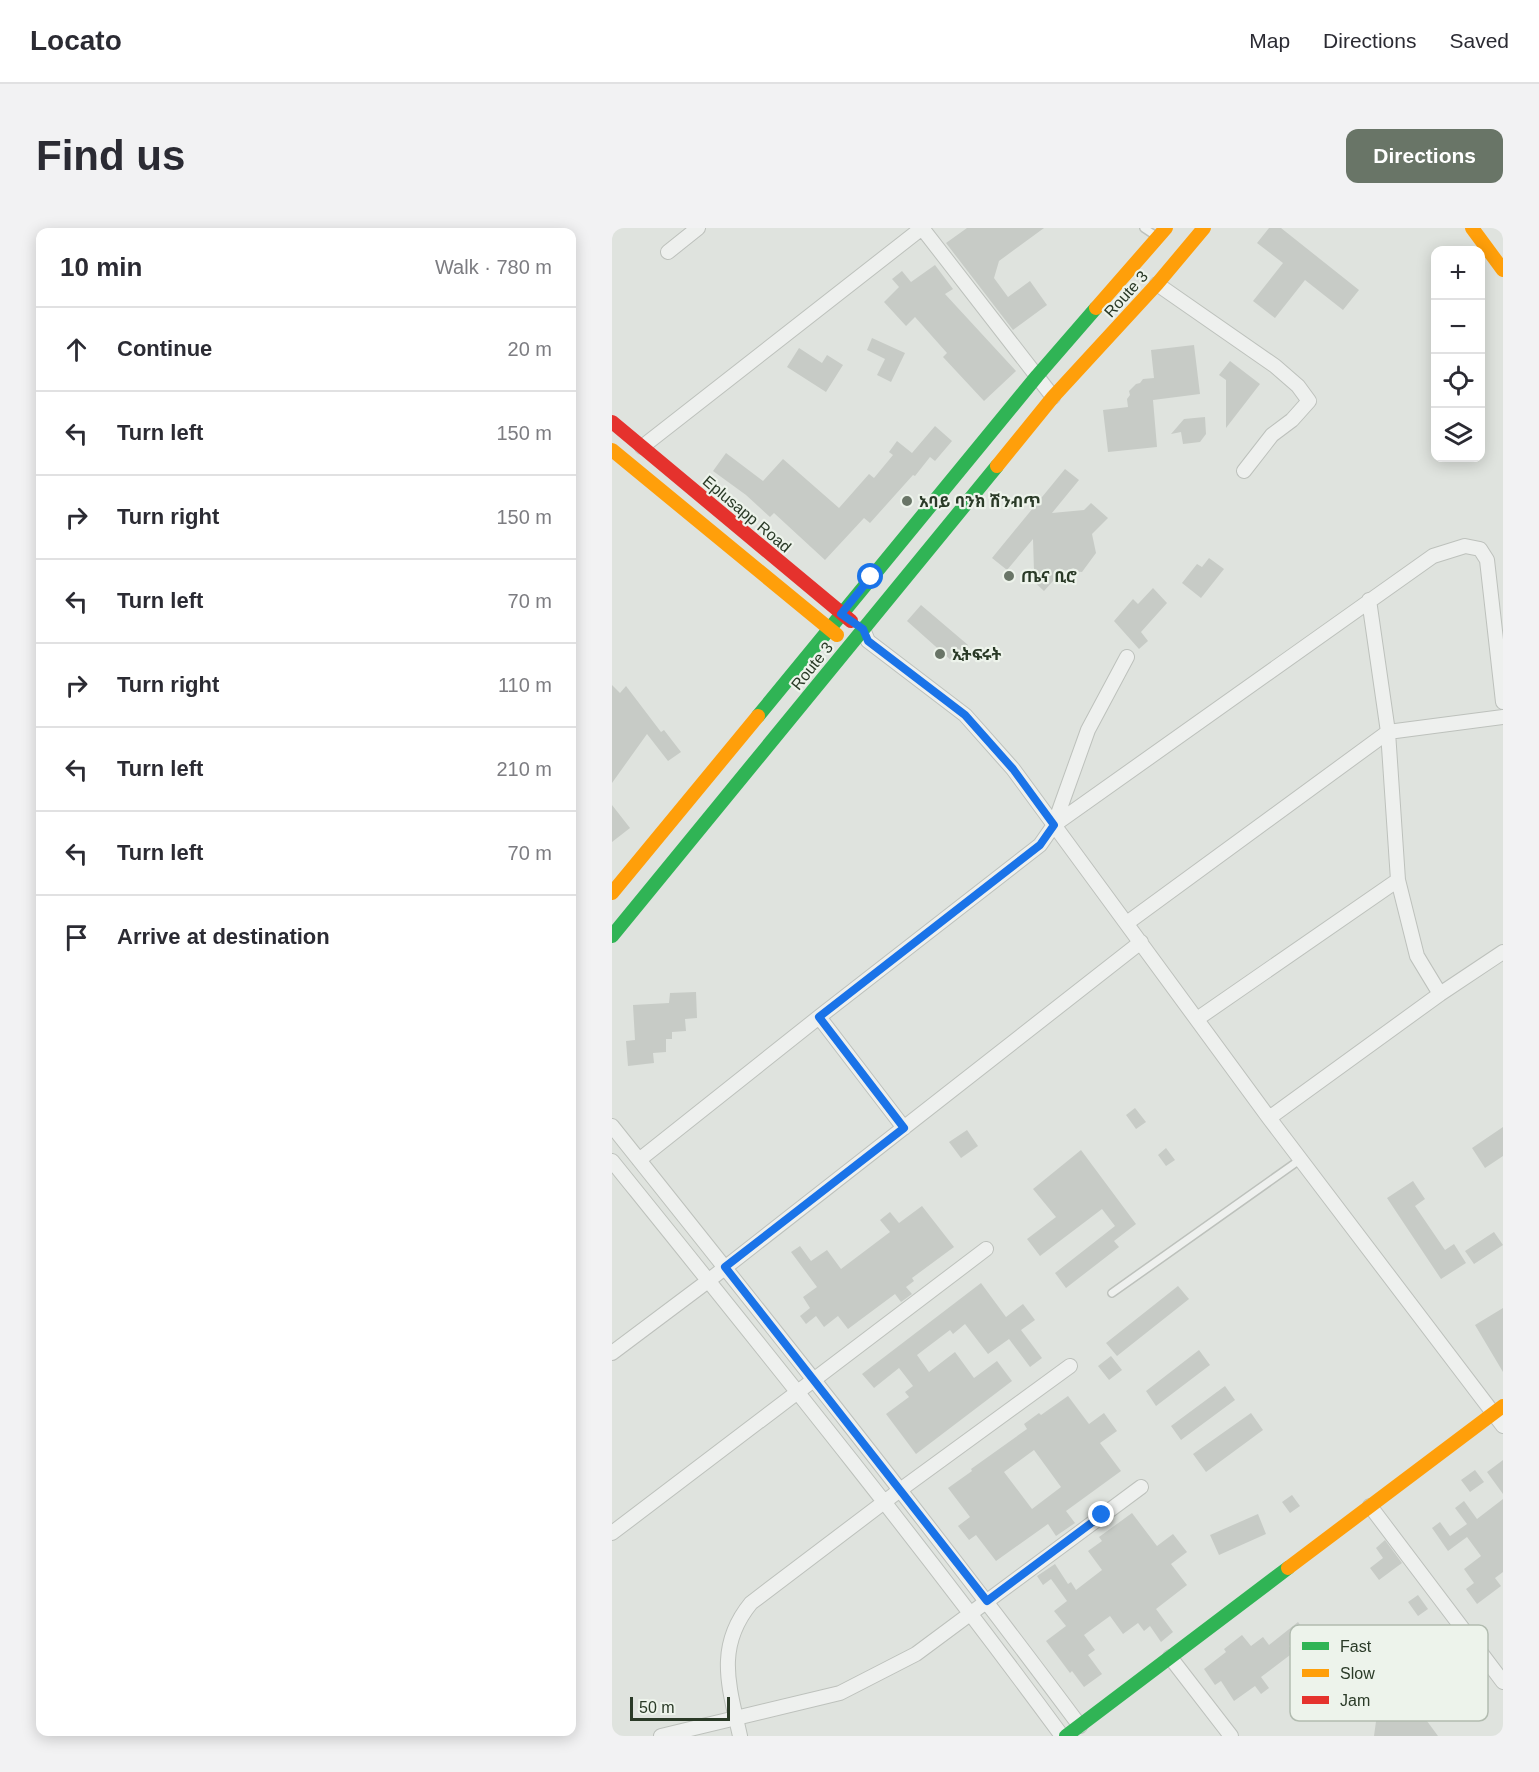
<!DOCTYPE html>
<meta charset="utf-8">
<style>
body{margin:0;font-family:Helvetica,"Noto Sans Ethiopic",sans-serif;background:#f2f2f3;color:#2b2b33}
.controls{position:absolute;right:18px;top:18px;display:grid;overflow:hidden;border-radius:12px;box-shadow:0 3px 15px #0003}
.controls button{width:54px;height:54px;display:grid;place-items:center;padding:0;border:0;border-bottom:2px solid #e1e1e2;background:#fff;color:#2b2b33;font:30px sans-serif}
.scale{position:absolute;left:18px;bottom:15px;width:100px;box-sizing:border-box;padding-left:6px;border:3px solid #2a3a27;border-top:0;font-size:16px;line-height:21px;white-space:nowrap;color:#2a3a27;-webkit-text-stroke:4px #edf3eb;paint-order:stroke}
.stop{position:absolute;width:18px;height:18px;margin:-14px;border:4px solid #1a73e8;border-radius:50%;background:#fff}
.stop.end{background:#1a73e8;border-color:#fff;box-shadow:0 2px 6px #0008}
.list{margin:0;padding:0;list-style:none}
h2{display:flex;justify-content:space-between;align-items:center;height:78px;margin:0;padding:0 24px;font-size:26px}
h2 small{font-size:20px;font-weight:400;color:#7c7c81}
.list li{display:grid;grid-template-columns:39px 1fr auto;gap:18px;align-items:center;box-sizing:border-box;height:84px;padding:0 24px;border-top:2px solid #e1e1e2}
.list b{display:block;font-size:22px;white-space:nowrap}
.list em{font-size:20px;font-style:normal;color:#7c7c81}
.icon{flex:none;width:33px;height:33px;fill:none;stroke:currentColor;stroke-width:2;stroke-linecap:round;stroke-linejoin:round}
.map{position:relative;flex:none;width:891px;height:1508px;overflow:hidden;border-radius:12px}
header{display:flex;align-items:center;gap:36px;box-sizing:border-box;height:84px;padding:0 30px;background:#fff;border-bottom:2px solid #e1e1e2}
header strong{font-size:28px}
nav{display:flex;gap:33px;margin-inline-start:auto;font-size:21px}
.intro{display:flex;align-items:center;justify-content:space-between;box-sizing:border-box;height:144px;padding:0 36px}
h1{margin:0;font-size:42px}
.button{padding:15px 27px;border-radius:12px;background:#697567;color:#fff;font-size:21px;font-weight:700}
main{display:flex;gap:36px;padding:0 36px}
aside{flex:1;background:#fff;border-radius:12px;box-shadow:0 3px 15px #0003}
.map>svg:first-child{display:block}
.building{fill:#c7cbc6;fill-rule:evenodd}
.lines{fill:none;stroke-linecap:round;stroke-linejoin:round}
.lane-casing{stroke:#bdc1bc;stroke-width:10}
.street-casing{stroke:#bdc1bc;stroke-width:16}
.lane{stroke:#eef0ee;stroke-width:7}
.street{stroke:#eef0ee;stroke-width:14}
.fast{stroke:#30b455;stroke-width:14}
.slow{stroke:#ff9f0a;stroke-width:14}
.jam{stroke:#e5322d;stroke-width:14}
.route{stroke:#1a73e8;stroke-width:8}
.poi-dot{fill:#697567;stroke:#edf3eb;stroke-width:2}
.labels{text-anchor:middle;dominant-baseline:central;stroke-width:4.5;stroke-linejoin:round;paint-order:stroke}
.street-label{font-size:16px;fill:#2a3a27;stroke:#edf3eb}
.poi-label{font-size:16px;font-weight:bold;fill:#2a3a27;stroke:#edf3eb;text-anchor:start}
.key{fill:#edf3eb;stroke:#b2bcb0;stroke-width:1.5}
.key-label{font-size:16px;fill:#2a3a27}
</style>
<header>
<strong>Locato</strong>
<nav><a>Map</a><a>Directions</a><a>Saved</a></nav>
</header>
<div class="intro"><h1>Find us</h1><a class="button">Directions</a></div>
<main>
<aside>
<h2>10 min<small>Walk · 780 m</small></h2>
<ul class="list">
<li><svg class="icon" aria-label="ahead" viewBox="0 0 24 24"><path d="M12 20V5M6 11l6-6 6 6"/></svg><div><b>Continue</b></div><em>20 m</em></li>
<li><svg class="icon" aria-label="left" viewBox="0 0 24 24"><path d="M17 20v-9H6M10 6l-5 5 5 5"/></svg><div><b>Turn left</b></div><em>150 m</em></li>
<li><svg class="icon" aria-label="right" viewBox="0 0 24 24"><path d="M7 20v-9h11M14 6l5 5-5 5"/></svg><div><b>Turn right</b></div><em>150 m</em></li>
<li><svg class="icon" aria-label="left" viewBox="0 0 24 24"><path d="M17 20v-9H6M10 6l-5 5 5 5"/></svg><div><b>Turn left</b></div><em>70 m</em></li>
<li><svg class="icon" aria-label="right" viewBox="0 0 24 24"><path d="M7 20v-9h11M14 6l5 5-5 5"/></svg><div><b>Turn right</b></div><em>110 m</em></li>
<li><svg class="icon" aria-label="left" viewBox="0 0 24 24"><path d="M17 20v-9H6M10 6l-5 5 5 5"/></svg><div><b>Turn left</b></div><em>210 m</em></li>
<li><svg class="icon" aria-label="left" viewBox="0 0 24 24"><path d="M17 20v-9H6M10 6l-5 5 5 5"/></svg><div><b>Turn left</b></div><em>70 m</em></li>
<li><svg class="icon" aria-label="arrive" viewBox="0 0 24 24"><path d="M6 21V4h12l-3 4 3 4H6"/></svg><div><b>Arrive at destination</b></div></li>
</ul>
</aside>
<div class="map">
<svg width="891" height="1508" viewBox="0 0 891 1508">
<rect width="100%" height="100%" fill="#dfe3de"/>
<!-- building -->
<path class="building" d="M355,0h77l-45,33 -5,17 14,19 22,-16 17,24 -34,25 -67,-87z
M657,0h12l78,62 -16,20 -38,-30 -30,38 -22,-17 30,-38 -26,-20z
M323,37l18,24 -8,5 71,77 -32,30 -41,-44 4,-4 -32,-36 -9,9 -22,-24 15,-15 -7,-8 10,-8 9,11z
M260,110l33,15 -14,29 -14,-7 8,-16 -18,-9z
M582,117l6,49 -47,6 4,47 -49,5 -5,-42 25,-3 -1,-8 3,-4 -1,-4 7,-7 4,-1 3,-4 11,-1 -3,-28z
M187,120l23,15 5,-8 16,10 -17,27 -39,-25z
M618,133l30,23 -34,44v-48l-7,-5z
M593,189l1,17 -6,8 -17,2 -2,-12 -10,2 13,-15z
M323,198l17,15 -17,20 -5,-4 -15,19 -2,-1 -43,48 -6,-5 -39,42 -51,-47 -4,4 -24,-22 -33,-24 13,-18 37,28 20,-22 56,49 30,-34 5,4 19,-23 -4,-3 8,-11 15,12z
M453,241l14,11 -27,33 32,-3 7,-7 17,15 -16,16 4,19 -14,19 -19,-2 -19,21 -15,-14 5,-6 -1,-32 -26,31 -15,-12z
M597,330l15,11 -23,29 -19,-15 15,-19 5,3z
M541,360l14,15 -26,29 7,9 -9,8 -25,-28 19,-22 5,5z
M309,377l47,40 -15,17 -46,-41z
M0,457l8,8 6,-7 35,46 3,-2 17,22 -13,9 -21,-27 -35,49z
M0,577l18,23 -18,14z
M84,764l1,26 -12,1 1,12 -14,1v7h-6v13l-13,1 1,10 -26,3 -2,-25 9,-1 -2,-35 36,-2 1,-10z
M523,880l11,14 -10,7 -10,-14z
M891,899v29l-18,12 -13,-20z
M355,902l11,16 -17,12 -12,-16z
M554,920l9,12 -9,6 -8,-11z
M469,922l55,74 -22,17 5,6 -53,41 -11,-15 60,-47 -13,-17 -62,47 -13,-17 29,-22 -23,-28z
M801,953l12,18 -10,7 30,44 9,-6 12,19 -25,16 -54,-81z
M310,978l32,41 -42,31 2,3 -8,6 6,7 -11,8 -6,-8 -47,35 -10,-13 -14,11 -8,-11 -10,8 -6,-8 10,-8 -7,-11 14,-10 -26,-35 9,-6 11,15 16,-11 14,19 49,-37 -10,-12 10,-8 9,11z
M882,1004l9,13 -29,19 -9,-13z
M369,1055l25,34 17,-13 12,16 -14,10 21,28 -12,9 -21,-28 -21,15 -23,-30 -12,10 -3,-4 -33,25 12,17 26,-20 19,26 23,-17 15,20 -96,73 -30,-40 23,-17 -4,-5 8,-6 -14,-18 -25,20 -12,-14z
M566,1058l11,13 -72,57 -11,-13z
M891,1080v64l-28,-47z
M587,1122l11,15 -54,41 -10,-15z
M499,1128l11,14 -13,10 -11,-14z
M613,1158l10,14 -54,40 -10,-14z
M456,1168l21,28 15,-11 13,18 -17,12 21,28 -55,40 9,12 -19,13 -8,-12 -52,37 -20,-26 -7,5 -11,-14 12,-9 -22,-29 24,-17 -1,-2 56,-40 -3,-5 15,-11 2,2zM422,1222l27,37 -29,22 -28,-37z
M639,1185l12,17 -57,42 -13,-18z
M891,1232v34l-16,-22z
M863,1242l9,12 -14,10 -9,-12z
M680,1267l8,11 -10,7 -8,-11z
M891,1271v73l-8,6 6,8 -24,18 -11,-15 8,-6 -10,-14 17,-13 -14,-19 -19,14 -16,-23 8,-6 10,14 17,-12 -12,-16 9,-7 13,18z
M520,1285l25,33 16,-12 14,18 -16,12 16,21 -31,24 17,23 -12,10 -11,-16 -6,5 -6,-8 -15,11 -13,-18 -26,19 11,15 -7,5 14,19 -18,13 -12,-16 -2,2 -24,-32 20,-15 -12,-15 13,-10 -16,-22 -8,6 -6,-9 18,-12 13,20 3,-2 5,8 26,-20 -14,-19 14,-10 -3,-4z
M646,1286l8,20 -47,21 -9,-20z
M773,1312l17,23 -23,17 -9,-12 13,-10 -7,-10z
M806,1367l10,14 -10,7 -10,-14z
M686,1394l8,11 -17,13 5,6 -33,25 8,11 -8,6 -6,-8 -21,15 -13,-20 -6,4 -11,-16 22,-17 -2,-3 18,-14 9,11 12,-9 6,8z
M759,1466l22,1v9l11,3 8,12 12,-2 14,19h-64l3,-22 -8,-1z"/>
<g class="lines">
<!-- lane casing -->
<g class="lane-casing">
<path id="lane" d="M532,0l12,8
M500,1065l189,-134"/>
</g>
<!-- street casing -->
<g class="street-casing">
<path id="street" d="M310,0l131,169
M56,24l30,-24
M545,56l118,82 23,20 11,15 -17,19 -20,15 -28,36
M30,219l280,-219
M757,372l19,132 10,148 19,76 23,38
M251,401l5,12 97,74 48,54 256,349 234,308
M442,597l379,-269 32,-10 15,3 7,11 16,142
M515,695l261,-191 115,-15
M207,789l85,111
M585,791l201,-139
M657,890l171,-124 63,-42
M0,898c158,198 316,396 468,600
M27,932l180,-143 221,-172 14,-20 34,-95 39,-73
M0,933c153,190 306,379 450,575
M0,1125l96,-72 433,-339
M758,1278l133,176
M0,1305l374,-284
M558,1429l61,79
M49,1508l179,-43 76,-39 225,-167
M128,1508c-11,-50 -25,-89 11,-133l149,-113 170,-124"/>
</g>
<!-- lane -->
<use href="#lane" class="lane"/>
<!-- street -->
<use href="#street" class="street"/>
<!-- fast -->
<path class="fast" d="M146,488l279,-340 59,-68
M0,708l385,-470
M454,1508l222,-168"/>
<!-- slow -->
<path class="slow" d="M860,0l31,42
M484,80l70,-80
M0,222l225,185
M385,238l56,-69 104,-113 47,-56
M0,665l146,-177
M676,1340l215,-162"/>
<!-- jam -->
<path class="jam" d="M0,194l239,199"/>
</g>
<g class="lines">
<!-- route -->
<path class="route" d="M259,349l-30,37 22,15 5,12 97,74 48,54 41,56 -14,20 -221,172 85,111 -179,139 262,334 115,-86"/>
</g>
<!-- markers -->
<g class="poi-dot">
<circle cx="295" cy="273" r="6"/>
<circle cx="397" cy="348" r="6"/>
<circle cx="328" cy="426" r="6"/>
</g>
<g class="labels">
<!-- street labels -->
<g class="street-label">
<text transform="translate(514 66) rotate(-48)">Route 3</text>
<text transform="translate(135 286) rotate(40)">Eplusapp Road</text>
<text transform="translate(200 438) rotate(-51)">Route 3</text>
</g>
<!-- poi labels -->
<g class="poi-label">
<text x="307" y="273">አባይ ባንክ ሽንብጥ</text>
<text x="409" y="348">ጤና ቢሮ</text>
<text x="340" y="426">ኢትፍሩት</text>
</g>
</g>
<!-- legend -->
<rect x="678" y="1397" width="198" height="96" rx="9" class="key"/>
<rect x="690" y="1414" width="27" height="8" fill="#30b455"/>
<rect x="690" y="1441" width="27" height="8" fill="#ff9f0a"/>
<rect x="690" y="1468" width="27" height="8" fill="#e5322d"/>
<g class="key-label">
<text x="728" y="1424">Fast</text>
<text x="728" y="1451">Slow</text>
<text x="728" y="1478">Jam</text>
</g>
</svg>
<div class="controls">
<button>+</button>
<button>−</button>
<button><svg class="icon" aria-label="locate" viewBox="0 0 24 24"><circle cx="12" cy="12" r="6"/><path d="M12 2v4M12 18v4M2 12h4M18 12h4"/></svg></button>
<button><svg class="icon" aria-label="layers" viewBox="0 0 24 24"><path d="M12 4l9 5-9 5-9-5zM3 14l9 5 9-5"/></svg></button>
</div>
<div class="scale">50 m</div>
<div class="stop" style="left:259px;top:349px"></div>
<div class="stop end" style="left:490px;top:1287px"></div>
</div>
</main>
